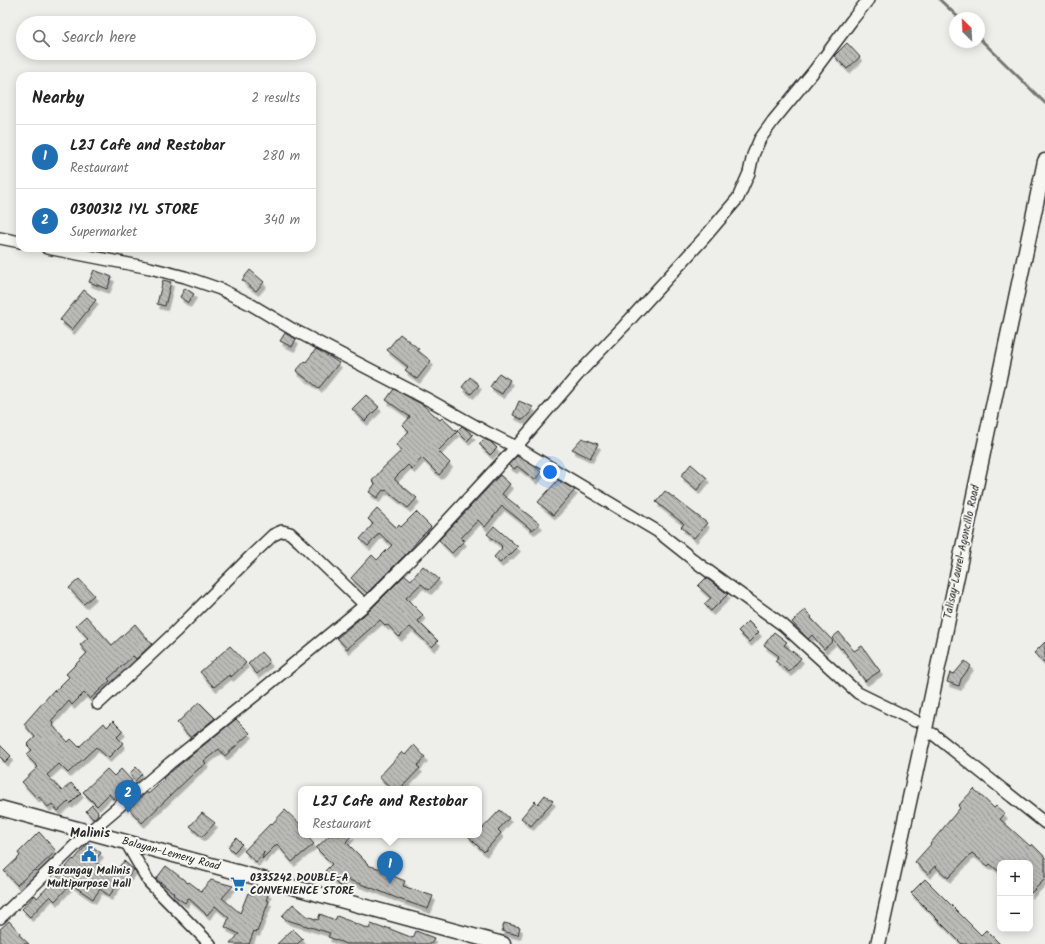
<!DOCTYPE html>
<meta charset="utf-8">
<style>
body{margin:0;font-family:Kalam,sans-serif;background:#f6f6f6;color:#222}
.controls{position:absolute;right:12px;bottom:12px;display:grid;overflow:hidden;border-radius:8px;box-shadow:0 2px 10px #0003}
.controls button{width:36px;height:36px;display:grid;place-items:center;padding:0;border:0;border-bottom:1px solid #e0e0e0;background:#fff;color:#222;font:20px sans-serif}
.compass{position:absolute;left:949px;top:12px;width:36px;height:36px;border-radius:50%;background:#fff;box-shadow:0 2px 10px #0003;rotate:336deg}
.you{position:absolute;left:550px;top:472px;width:14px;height:14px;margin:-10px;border:3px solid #fff;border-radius:50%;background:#1a73e8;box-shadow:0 0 0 6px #1a73e833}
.badge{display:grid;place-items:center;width:26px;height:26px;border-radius:50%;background:#1f6fb2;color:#fff;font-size:13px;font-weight:700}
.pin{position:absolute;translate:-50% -33px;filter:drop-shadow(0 1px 2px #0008)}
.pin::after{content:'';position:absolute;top:21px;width:14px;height:12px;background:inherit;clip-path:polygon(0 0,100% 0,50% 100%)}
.popup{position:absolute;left:298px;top:786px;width:184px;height:52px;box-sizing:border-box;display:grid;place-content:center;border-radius:8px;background:#fff;filter:drop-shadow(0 1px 3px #0005);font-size:13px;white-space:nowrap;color:#767676}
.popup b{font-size:15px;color:#222}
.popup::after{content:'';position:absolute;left:50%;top:100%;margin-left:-8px;border:8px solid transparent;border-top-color:#fff}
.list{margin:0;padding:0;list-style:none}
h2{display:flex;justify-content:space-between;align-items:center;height:52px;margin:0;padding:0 16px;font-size:17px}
h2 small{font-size:13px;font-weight:400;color:#767676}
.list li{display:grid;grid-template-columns:26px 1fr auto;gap:12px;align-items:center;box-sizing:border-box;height:64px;padding:0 16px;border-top:1px solid #e0e0e0}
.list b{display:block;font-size:15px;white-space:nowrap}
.list p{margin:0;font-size:13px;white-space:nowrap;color:#767676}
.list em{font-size:13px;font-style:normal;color:#767676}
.icon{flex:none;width:22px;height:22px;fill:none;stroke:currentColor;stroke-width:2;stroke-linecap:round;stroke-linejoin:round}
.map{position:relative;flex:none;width:1045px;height:944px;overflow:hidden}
.search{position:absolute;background:#fff;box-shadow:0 2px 10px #0003;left:16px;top:16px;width:300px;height:44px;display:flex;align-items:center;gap:10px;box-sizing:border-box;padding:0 14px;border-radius:22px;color:#767676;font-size:15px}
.panel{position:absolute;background:#fff;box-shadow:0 2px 10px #0003;left:16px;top:72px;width:300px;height:180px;border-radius:12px}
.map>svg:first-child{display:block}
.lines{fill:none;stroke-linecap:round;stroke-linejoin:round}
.stream{stroke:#757573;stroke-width:3}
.building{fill:url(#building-back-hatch);stroke:#2b2b2b;filter:url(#shadow)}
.minor-casing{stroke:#2b2b2b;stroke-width:14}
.major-casing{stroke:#2b2b2b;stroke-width:17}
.minor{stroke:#f6f6f2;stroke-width:11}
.major{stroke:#f6f6f2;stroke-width:14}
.labels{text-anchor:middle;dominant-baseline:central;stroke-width:4;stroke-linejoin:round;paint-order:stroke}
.street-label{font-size:11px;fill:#2b2b2b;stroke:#f6f6f2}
.poi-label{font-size:11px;font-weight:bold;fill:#2b2b2b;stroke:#f6f6f2}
.quarter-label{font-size:13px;font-weight:bold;fill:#2b2b2b;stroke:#f6f6f2}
</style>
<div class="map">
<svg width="1045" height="944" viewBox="0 0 1045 944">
<defs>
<pattern id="building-back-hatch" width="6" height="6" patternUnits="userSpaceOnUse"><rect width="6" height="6" fill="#babab7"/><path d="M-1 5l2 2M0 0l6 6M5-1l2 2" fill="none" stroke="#979795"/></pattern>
<filter id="shadow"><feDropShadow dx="2.5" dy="4.5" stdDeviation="0" flood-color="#0004"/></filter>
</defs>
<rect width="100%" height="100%" fill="#eeeeea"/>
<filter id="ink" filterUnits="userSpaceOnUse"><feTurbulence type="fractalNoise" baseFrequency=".025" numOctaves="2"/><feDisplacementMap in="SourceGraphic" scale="8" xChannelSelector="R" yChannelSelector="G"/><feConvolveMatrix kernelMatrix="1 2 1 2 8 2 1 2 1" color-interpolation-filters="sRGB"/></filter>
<g filter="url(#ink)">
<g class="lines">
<!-- stream -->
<path class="stream" d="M940,0l19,18
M979,38l66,65"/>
</g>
<!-- building -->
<path class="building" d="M847,43l13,14 -13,12 -13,-13z
M94,270l18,7 -5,12 -18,-7z
M250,270l14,12 -8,9 -14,-11z
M163,280l8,2 -6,24 -8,-2z
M185,288l9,6 -6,9 -8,-6z
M84,290l12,10 -24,30 -12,-10z
M285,333l11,6 -4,8 -12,-6z
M400,334l19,15 -2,1 14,11 -14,18 -12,-9 3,-3 -21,-17z
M316,349l14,8 9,6 -20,25 -23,-17 9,-10 1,1z
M499,373l11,7 -8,14 -12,-7z
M470,377l9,8 -8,9 -9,-7z
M394,389l29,16 17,15 2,-2 15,14 -19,19 12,12 -11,12 -17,-17 -10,11 -4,-4 -13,13v2l22,18 -9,10 -22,-18 -1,1 -2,-1 -6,8 -8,-6 6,-8 -3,-3 11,-13 19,-18 -6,-5 13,-14 -6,-6 7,-8 -24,-17z
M366,395l13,12 -14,14 -13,-12z
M519,401l14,6 -3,6 -7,7 -10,-5z
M462,426l4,3 7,6 -6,6 -10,-10z
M582,438l16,6 -8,14 -18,-9z
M484,439l7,3 6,6 -7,7 -11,-11z
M517,456l17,10 7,6 -6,8 -18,-14 -2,3 -7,-4z
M691,464l16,14 -10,12 -16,-14z
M500,475l10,9 -8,10 38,30 -8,6 -30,-24 -17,21 -7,-7 -17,18 3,3 -12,12 -13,-13z
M558,480l17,10 -22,25 -15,-13z
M665,491l42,32 -13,15 -13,-11 3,-3 -28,-22z
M377,509l20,19 2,-3 2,2 15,-15 15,15 -12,12 -8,10 -44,44 -16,-15 21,-23 5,5 15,-15 -13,-12 -11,13 -8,-7 13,-15 -5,-5z
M494,526l24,21 -9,9 -1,-1 -8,8 -6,-6 8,-9 -1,-1 1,-1 -15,-12z
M423,566l16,13 -10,11 -8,-6 -15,14 17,17 -5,6 20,20 -6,6 -22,-20 -11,10 -11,-12 -2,1 -6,-6 -33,29 -10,-11 33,-28 35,-35 6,5z
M706,578l22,16 -17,17 -7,-7 7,-6 -13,-12z
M79,579l15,16 -10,9 -15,-16z
M805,610l7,7 -1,1 22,23 -9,8 -12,-14 -4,4 -16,-17z
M86,616l26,29 23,-21 17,20 -16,15 -3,-3 -25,23 2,2 -20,18 -6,-6 -12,12 -3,-4 -18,20 3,3 -1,2 15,16 3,-3 8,8 25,-24 3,4 6,-6 10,10 -6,6 6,6 -15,15 -12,-11 -28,26 -9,-9 -12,11 15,16 9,-8 10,10 -11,11 -2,-2 -10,9 -6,-7 -4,3 -9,-10 -2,1 -15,-16 16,-15 -12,-12 6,-5 -5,-5 8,-8 -11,-13 30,-34 1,1 14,-14 -3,-3 21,-21 -7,-8 8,-7 -12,-13z
M748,621l11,11 -10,10 -11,-11z
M774,632l13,10 -3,3 17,13 -12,14 -14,-11 4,-5 -15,-11z
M839,632l15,19 8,-5 18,25 -15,10 -23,-33 -1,1 -9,-11z
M1045,642v22l-11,-11z
M230,646l16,17 -15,14 -2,-2 -15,12 -14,-15z
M261,652l9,10 -13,12 -9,-10z
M965,661l6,5 -10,13 -2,7 -12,-4 3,-9 4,1z
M199,702l16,16 -24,20 -14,-15z
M236,719l14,14 -25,23 -6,-7 -15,12 2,2 -10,8 -54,52 -13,-14 18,-17 1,2 16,-14 -1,-2 7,-6h1l7,-6z
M0,745l11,11 -6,6 -5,-5z
M414,745l11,12 -8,9 3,2 -20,21h-8l-13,-12 23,-25 3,3z
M136,767l6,7 -7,7 -6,-7z
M107,769l7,7 7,-7 11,12 -19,18 -4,-5 -12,12 -14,-14z
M974,789l20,19 2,-2 9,8 -5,5 30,27 2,-2 13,13v22l-15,15v-31h-30v9l-10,-8 -2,2 -16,-13 -24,25 -13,-12 -7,8 -13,-12 16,-18h-1l30,-36 -2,-2z
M545,795l8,6 -22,25 -10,-8 14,-17 3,3z
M92,805l6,7 -1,4 -4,3 -7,-8z
M285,810l16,15v10h5l8,9 -22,18 -15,-18 -15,15 2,-7 -8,10 -12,-11 27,-28 1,1z
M500,810l9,8 -11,12 3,3 -17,19 -17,-17h12v-3z
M202,813l13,10 -13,14 -12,-11z
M39,832l17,19 -21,20 -1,-1 -17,15 -13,-14 16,-15 -2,-3z
M330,835h22l-6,7 24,24 12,3 -1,2 24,10 -2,5 30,10 -5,13 -29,-10 -27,-11 -26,-9 -7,7 -14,-15 7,-7 -16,-16z
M236,838l6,6 -8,8 -6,-5z
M88,843l13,10 -7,8 19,13 11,-13 10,9 -10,12 -3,-2 -12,16 -9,-7 -7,10 -22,-15 -16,17 -5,-5 -20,21 -8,-8 13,-14 2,3 30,-31h-1l7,-8 1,1z
M166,866l22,17 1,-1 12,9 10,-11 22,6 -11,12 18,15 8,-20 4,2 3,-7 14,5 -3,7 3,1 -12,31 -3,-1 -5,13h-19l9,-10 -14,-7 4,-9 -14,-12 -8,9 -19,-17 -3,5 -12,-8 1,-2 -18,-14z
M925,879l56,56 5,-5 14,14h-38l-51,-51z
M293,904l14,12 11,4 2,-6 15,6 2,-4 32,13 2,-5 14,5v-2l28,11 3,-7 18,7 -3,6h-85l-18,-7 2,-4 -43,-13 -5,-4z
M9,921l11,12 -1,2 10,9h-29v-15z
M504,923l16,4 -2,8 -16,-4z
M293,929l10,10 -6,5h-20z"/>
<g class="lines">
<!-- minor casing -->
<g class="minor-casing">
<path id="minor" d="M0,238l20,4
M47,248l103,20 35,9 35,12 30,15 42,25 139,72 57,32 28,14 141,84 43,34 83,60 75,68 57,28
M98,704l77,-72 78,-78 20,-19 9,-4 8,2 10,9 65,63
M933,734l112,89
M126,842l23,40 61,62
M0,918l89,-86 81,-69 93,-74 102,-84 59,-59 92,-99 65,-76 43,-45 81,-89 33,-39 11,-25 4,-18 7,-16 13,-18 41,-50 38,-51 16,-20"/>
</g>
<!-- major casing -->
<g class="major-casing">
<path id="major" d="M0,808l503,136
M878,944l47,-215 37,-177 83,-391"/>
</g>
<!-- minor -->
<use href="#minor" class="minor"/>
<!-- major -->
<use href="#major" class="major"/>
</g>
</g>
<!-- icons -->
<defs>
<g id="civic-bare" transform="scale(1.2)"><path d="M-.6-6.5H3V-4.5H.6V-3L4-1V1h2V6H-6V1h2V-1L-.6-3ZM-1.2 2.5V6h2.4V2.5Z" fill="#1f6fb2" stroke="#f6f6f2" stroke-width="2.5" paint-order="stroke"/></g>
<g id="supermarket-bare" transform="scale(1.2)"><path d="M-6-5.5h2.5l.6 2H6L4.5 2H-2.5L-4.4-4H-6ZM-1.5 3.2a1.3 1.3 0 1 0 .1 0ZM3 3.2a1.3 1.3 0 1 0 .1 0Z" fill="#1f6fb2" stroke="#f6f6f2" stroke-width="2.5" paint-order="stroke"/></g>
</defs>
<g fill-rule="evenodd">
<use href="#civic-bare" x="89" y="854"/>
<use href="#supermarket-bare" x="238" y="884"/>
</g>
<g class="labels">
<!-- street labels -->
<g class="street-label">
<text transform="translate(962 552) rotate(-78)">Talisay-Laurel-Agoncillo Road</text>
<text transform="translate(171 854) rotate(15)">Balayan-Lemery Road</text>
</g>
<!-- poi labels -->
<g class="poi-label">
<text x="89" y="871">Barangay Malinis<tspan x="89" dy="13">Multipurpose Hall</tspan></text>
<text x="250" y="878" text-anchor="start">0335242 DOUBLE-A<tspan x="250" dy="13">CONVENIENCE STORE</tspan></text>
</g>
<!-- quarter labels -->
<g class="quarter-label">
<text x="90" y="833">Malinis</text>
</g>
</g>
</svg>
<div class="controls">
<button>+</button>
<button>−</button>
</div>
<svg class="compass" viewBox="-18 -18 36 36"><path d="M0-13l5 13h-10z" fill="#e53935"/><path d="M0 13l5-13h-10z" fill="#767676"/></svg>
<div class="you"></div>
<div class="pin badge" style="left:390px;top:884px">1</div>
<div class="popup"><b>L2J Cafe and Restobar</b>Restaurant</div>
<div class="pin badge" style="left:128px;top:813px">2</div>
<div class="search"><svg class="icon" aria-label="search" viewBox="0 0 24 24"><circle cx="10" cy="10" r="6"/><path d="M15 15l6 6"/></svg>Search here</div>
<section class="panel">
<h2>Nearby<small>2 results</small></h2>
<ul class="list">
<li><span class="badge">1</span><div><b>L2J Cafe and Restobar</b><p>Restaurant</p></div><em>280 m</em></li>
<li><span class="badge">2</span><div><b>0300312 IYL STORE</b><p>Supermarket</p></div><em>340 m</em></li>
</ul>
</section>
</div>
